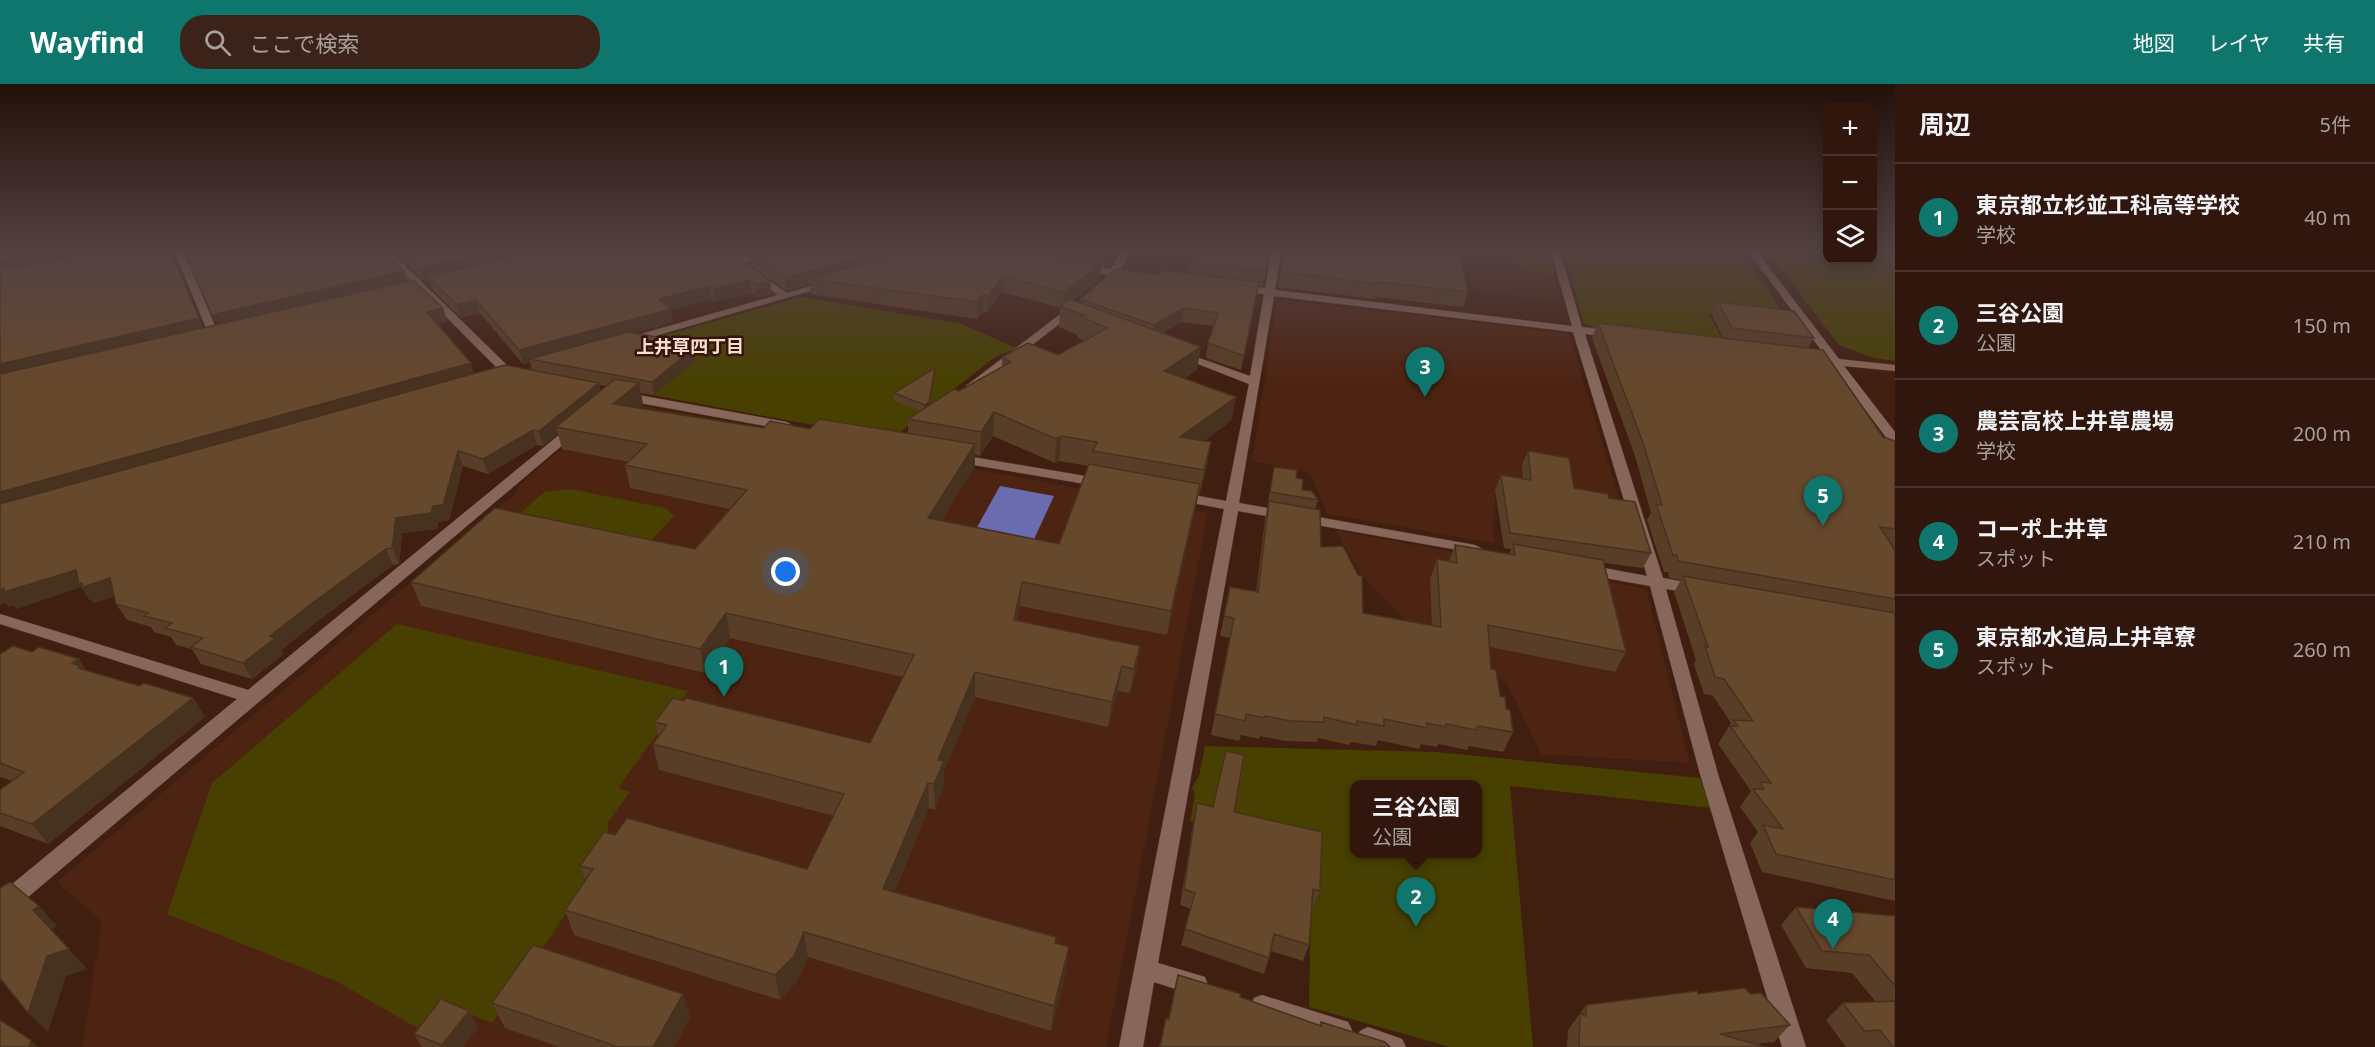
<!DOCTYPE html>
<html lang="ja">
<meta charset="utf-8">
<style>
body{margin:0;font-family:"Noto Sans","Noto Sans JP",sans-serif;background:#3c231a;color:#f1f3f6}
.controls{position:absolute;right:18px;top:18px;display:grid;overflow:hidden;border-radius:12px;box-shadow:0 3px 15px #0003}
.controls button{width:54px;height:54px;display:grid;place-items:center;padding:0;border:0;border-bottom:2px solid #4b352d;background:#30160c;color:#f1f3f6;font:30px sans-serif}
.you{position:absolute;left:786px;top:488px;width:21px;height:21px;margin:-15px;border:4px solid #fff;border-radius:50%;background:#1a73e8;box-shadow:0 0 0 9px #1a73e833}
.badge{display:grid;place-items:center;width:39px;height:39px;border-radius:50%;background:#0f766e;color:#fff;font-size:20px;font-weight:700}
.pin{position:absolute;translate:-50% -50px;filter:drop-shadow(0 2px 3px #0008)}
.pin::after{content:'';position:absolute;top:32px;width:21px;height:18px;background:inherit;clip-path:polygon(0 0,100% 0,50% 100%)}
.popup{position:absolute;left:1350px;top:696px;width:132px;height:78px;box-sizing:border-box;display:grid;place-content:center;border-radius:12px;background:#30160c;filter:drop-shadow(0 2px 4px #0005);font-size:20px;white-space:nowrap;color:#a89f9d}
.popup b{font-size:22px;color:#f1f3f6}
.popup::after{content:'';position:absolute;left:50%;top:100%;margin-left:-12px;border:12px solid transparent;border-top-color:#30160c}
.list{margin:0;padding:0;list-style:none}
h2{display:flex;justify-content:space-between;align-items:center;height:78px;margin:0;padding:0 24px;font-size:26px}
h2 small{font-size:20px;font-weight:400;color:#a89f9d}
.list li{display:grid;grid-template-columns:39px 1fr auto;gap:18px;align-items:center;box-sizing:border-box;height:108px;padding:0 24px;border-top:2px solid #4b352d}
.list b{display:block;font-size:22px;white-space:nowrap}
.list p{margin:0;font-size:20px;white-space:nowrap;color:#a89f9d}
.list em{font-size:20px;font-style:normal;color:#a89f9d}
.icon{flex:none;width:33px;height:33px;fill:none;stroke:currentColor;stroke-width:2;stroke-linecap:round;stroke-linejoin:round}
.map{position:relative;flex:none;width:1895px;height:963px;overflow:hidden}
header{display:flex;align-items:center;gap:36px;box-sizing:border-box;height:84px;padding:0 30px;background:#0f766e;color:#fff}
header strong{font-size:28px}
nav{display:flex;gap:33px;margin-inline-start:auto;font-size:21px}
.search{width:420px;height:54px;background:#3c231a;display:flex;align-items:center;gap:15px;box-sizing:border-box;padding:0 21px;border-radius:24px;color:#a89f9d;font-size:22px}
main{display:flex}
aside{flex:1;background:#30160c}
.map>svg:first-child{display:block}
.built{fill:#4d2412}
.green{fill:#474000;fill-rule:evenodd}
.water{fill:#6b6baf}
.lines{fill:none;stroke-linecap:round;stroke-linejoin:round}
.minor-casing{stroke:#59392c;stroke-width:1}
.minor{fill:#876759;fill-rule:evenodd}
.wall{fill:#583e26;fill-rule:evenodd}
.shaded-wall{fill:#47321f}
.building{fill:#66482c;stroke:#47321f;stroke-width:1.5}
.labels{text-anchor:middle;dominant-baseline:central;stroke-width:5;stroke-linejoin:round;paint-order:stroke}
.far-neighbourhood-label{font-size:18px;font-weight:bold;fill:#f6ded5;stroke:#361406}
</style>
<header>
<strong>Wayfind</strong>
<div class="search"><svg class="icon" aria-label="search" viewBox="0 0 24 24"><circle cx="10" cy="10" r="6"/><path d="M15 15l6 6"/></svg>ここで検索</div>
<nav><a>地図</a><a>レイヤ</a><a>共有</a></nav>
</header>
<main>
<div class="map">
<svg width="1895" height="963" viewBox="0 0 1895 963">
<rect width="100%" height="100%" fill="#401e10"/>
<!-- built -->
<path class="built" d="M1133,164h64l-9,29 -65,-9z
M1464,164h82l16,54 -90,-11z
M1277,215l292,35 53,173 -127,-20 -1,56 -167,-29 -17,-41 -58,-12z
M623,318l585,111 -102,534h-1024l20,-126 -45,-39 459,-389 4,-9 93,-79z
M1335,446l311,59 44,174 -149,-9 -34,-71 -102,-63 -43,-44z"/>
<!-- green -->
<path class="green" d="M1509,164h37l9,27 -32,-6 -9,-6z
M1563,164h47l63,7v-4l74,9 43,64 -81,-10 16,30 -128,-15 -13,-6z
M1765,164h62l1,12h44l1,-12h22v113l-21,-3 -35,-13z
M800,213l162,27 54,24 -21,9 -99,78 -9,4 -261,-49 40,-42 -27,-4 1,-2z
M570,405l95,19 9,8 -37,39 -132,-28 39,-35z
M397,540l291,67 -70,97 12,4 -22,30 1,28 -117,173 -43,-18 -23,28 -90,-52 -169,-67 45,-131z
M1205,662l231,6 264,26 11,30 -201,-22 23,261h-83l-141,-40 3,-153 -7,-9 -115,-24 5,-27 -3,-7 7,-11zM1354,700h124v70h-124z"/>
<!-- water -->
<path class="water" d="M1000,402l54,10 -25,54 -58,-12z"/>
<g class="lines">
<!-- minor casing -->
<g class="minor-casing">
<path id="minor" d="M173,164h9l37,87 -1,2 -9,-2z
M378,164h9l126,123 10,3v4l-18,-2z
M752,164h10l-17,16 42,29 42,-12 5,3 -203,59h-8v-4l155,-44 -44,-31z
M1123,164h9l-12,22 16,3v4l-19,-1 -7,7 -5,-3 3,-5 -33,-7 5,-3 31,4z
M1272,164h10l-7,42 297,36 -22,-78h9l23,79 31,4 5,3 -5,3 -28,-3 78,244 34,6 8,5 -8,5 -31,-5 52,185 88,273h-24l-82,-273 -50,-188 -62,-11 -8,-5 8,-5 59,11 -74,-244 -299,-36 -35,207 236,42 7,4 -7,4 -237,-42 -80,452 47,14 3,8 -3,8 -8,3 -43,-14 -11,65h-24l105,-538 -47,-9 -7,-4 7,-4 49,9 23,-117 -74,-29 6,-3 4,1 65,23 14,-82 -27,-3 -5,-3 5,-3 28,3z
M1746,164h8l85,111 56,6v6l-51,-5 51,66v13l-4,-1 -59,-79 -24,-4v-4h18z
M1071,222l9,2 -106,82h-8v-4z
M622,308l165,30 6,4 -6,4 -169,-31v-6z
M574,341l4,1v6l-570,482 -8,2v-22l237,-195 -237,-75v-10l248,76 322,-264z
M955,370l148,25 7,4 -7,4 -153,-26 -2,-3z
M1262,911l86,27 4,8 -4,8 -8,3 -86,-27 -4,-8 4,-8z
M1368,943l34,12 4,8h-46l-4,-8 4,-8z"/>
</g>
<!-- minor -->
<use href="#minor" class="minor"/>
</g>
<!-- wall -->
<path class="wall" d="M390,164h360l-11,10 32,36 -14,3 -6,-4 -36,9 -4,-3 -40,11 2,12 -39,11 61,29 -41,33 -13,-2 2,12 -4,3 125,20 144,5v-14l13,-8 -27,-10v-8l41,-18 -5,30 29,-14 43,-24v-10l56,-2 26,-14 -6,-3v-3l-19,-8 1,-19 -58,-16 -15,20 -4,-1 -6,8 -167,-25v-10l-23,7 -38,-27 -2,-13 169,-2 6,-1h196l-14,19h-3l-2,13 -26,20 6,3 1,-4 79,-24 31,-1 1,-11 79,-15 -7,38 -5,-1 -17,85 -35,-12 2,-15 6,-17 -32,-4 -20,11 35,37 -13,8 52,19 -5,24 -27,20 3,26 -8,28h-1l-31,140 -147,-29 -3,14 123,26 -4,25 -6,22 -12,-2 -10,36 -133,-30 -31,74v15l-9,24 -6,-2 -35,84 162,51 10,29 -15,59 -243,-74 -10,23 -18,20 -206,-65 -9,-25 20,-30 -5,-14 35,-31 192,34 27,-53 -175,-46 -6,-26 5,-7 -3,-15 215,21 33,-66 -173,-39 -25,35 -284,-67 -10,-24 284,-33 35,-40 -100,-21 -5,-23 4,-3 -67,-13 -4,-15 -15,12 -6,-1 -49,29 -25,-8 -14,54 -11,2 -1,7 -35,4 -3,31 -6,1 -70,52 -42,33 3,4 -32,25 -51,-15 -9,-15 -16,-4 -5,-8 -17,-5 -3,-5 -24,-7 -11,-16 -2,-8 -20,7 -3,-3h-1l-9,-13 -65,22 -3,-4 -5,2 -2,-4 197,-275 205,-47 35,27 4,14 -10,2 37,50 58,-3 -2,-9 -7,2 -43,-51 -19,5 -30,-30 -2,-9 -6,2zM599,301l7,1 -6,5zM993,352l62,27 4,-2 30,5 -30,78 -118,-23 34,-55v-11l5,1z
M1283,164h175l10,44 -5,15 -88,-10v2l-97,-12z
M1625,164h127l-4,8 -77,-6 -1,3z
M1756,164h43l1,1 -6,12 -30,-4z
M1718,218l96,36 -6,10 75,89 12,4v107l-2,-1 2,3v351l-133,-29 -12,-29 8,-11 -18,-25 11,-16 -33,-47 13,-21 -18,-27 -9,-2 -10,-30 2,-4 -22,-68 7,-12 -12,-2 -1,-6h-4l-17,-52 4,-7 -16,-57 -43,-118 6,-15 125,15 -11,-23z
M1528,367l46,37 35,10 42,55 -8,15 -39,-5 22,89 -11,20 -125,-25 1,22 9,27 6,13 7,23 -10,20 -34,-6 -2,4 -28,-6 -2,3 -16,-3 -2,5 -41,-9 -2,6 -25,-4 -2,3 -31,-7 -1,4 -32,-1 -25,-5 -1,3 -18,-4 -2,6 -28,-6 19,-97 -10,-2 10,-49 26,5 9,-72 9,-53 22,11 6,12 16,10 -3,9 6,38 42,66 69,13 -2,-47 7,-20 12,2 6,-16 54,9 2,-5 -7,-1 -9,-58 6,-15 22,4 -1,-14z
M0,570l87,17 52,15 54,12 12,19 -157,127 -48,-18v-36l12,-9 -12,-4z
M1197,719l37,9 86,79 -7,16h-1l-3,38 -6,16 -32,-10 -7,23 -83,-29 10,-36 -11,-4 14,-86z
M1796,823l99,9v131h-49l-20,-27 17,-17 33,-1 -24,-29 -46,-5 -25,-43z
M1178,891l141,51 2,-4 69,25h-231l7,-29 2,1z
M683,910l7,24 -16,29h-115l-54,-19 -13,-25z
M1698,910h52l40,31 -16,17 -17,2 9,3h-199l1,-17 18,-25z
M478,943l-15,20h-41l-8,-13z"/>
<!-- shaded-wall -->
<path class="shaded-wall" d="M70,164h77l-147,25v-13z
M169,164l36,83 -205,49v-16z
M508,164h55l-136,28 2,3 -6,2 -4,-13z
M735,164h15l-18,16 -2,-12z
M895,164h21v6l-107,25 1,5 -23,7 -1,-13z
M1110,164h8l-14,19 1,-12z
M1099,177l-1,6 3,-2 -2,15 -35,27 -1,-1 1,-14 32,-28z
M404,187l5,13 -191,44 -6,-13z
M1003,192l-1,16 -15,20 1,-16z
M749,196l2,13 -36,9 -2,-13z
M770,197l1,13 -14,3 -2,-12z
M709,202l2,13 -40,11 2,12 -137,39 -7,-2 1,3 -7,2 -4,-14 140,-51z
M983,211v16l-6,8v-17z
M476,216l4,13 -19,5 -4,-13z
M443,224l4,14 -16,4 -4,-14z
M1184,224l-2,14 -29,17 1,-14z
M662,254l2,13 -15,-4z
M1201,263l-4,23 -37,24 4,-23z
M693,265l2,13 -41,33 -2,-13z
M471,279l4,14 -475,134v-19z
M935,284v7l-6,35 -4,2v-7z
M599,299l3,14 -46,30 2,7 -15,12 -4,-15z
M639,299l4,22 -25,20 -5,-21z
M1236,313l-5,24 -55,40 4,-24z
M994,328l-1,24 -13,20 1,-24z
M533,346l4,15 -49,29 -5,-15z
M1061,352l-2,25 -4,2 1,-24z
M1211,358l-4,25 -8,28 5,-25z
M975,360v22l-46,75 -1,-23z
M458,367l5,15 -14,54 -11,2 -1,7 -35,4 -3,31 -7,-16 4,-30 37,-12z
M1200,400l-4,23 -29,128 4,-24z
M386,465l7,16 -70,52 -42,33 3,4 -32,25 -9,-16 27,-27 45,-35z
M76,486l34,8 10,17 -26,8 -3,-3h-1l-9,-13 -65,22 -3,-4 -5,2 -2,-4 -6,2v-15z
M1022,498l-2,24 -8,38 2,-24z
M726,529l4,25 -25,35 -5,-24z
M1140,562l-4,25 -6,22 4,-24z
M79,575l13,19 -20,-15z
M1122,582l-4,25 -10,36 4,-25z
M975,588v25l-31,74v15l-9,24 -1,-26 4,-24z
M193,614l12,19 -157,127 -16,-20z
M928,699l1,25 -45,106 -1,-25z
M39,822l18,20 -5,4 35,39 -21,7 -18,56 -20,-19 5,-103z
M804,848l4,25 -10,23 -18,20 -5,-25z
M1069,863l-3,25 -15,59 3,-25z
M683,910l7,24 -16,29h-21z
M469,927l9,16 -15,20h-20l-1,-2z
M31,956l7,7h-9z"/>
<!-- building -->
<path class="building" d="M0,164h70l-70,12z
M125,164h44l30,70 -199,46v-95z
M182,164h200l22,23 -192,44z
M398,164h110l-89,20z
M550,164h185l-5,4 40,29 -15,4 -6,-5 -36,9 -4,-3 -50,13 12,10 -152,41 -43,-50 -19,5 -30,-29z
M751,164h144l-109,30 -39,-27z
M922,164h66l111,13 -3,3 5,1 -37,27 -61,-16 -15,20 -5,-1 -6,7 -168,-23z
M1047,164h63l-5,7z
M1197,164h73l-4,23 -75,-8z
M1284,164h174l10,44 -90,-10 1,2 -98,-12z
M1116,185l43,6 2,-5 98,12 -15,74 -36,-13 10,-30 -34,-5 -30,17 -74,-26z
M413,196l30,28 -16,4 44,51 -471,129v-118z
M1070,215l131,48 -37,24 72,26 -56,40 31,5 -7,28 -111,-19 4,-9 -36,-6 -5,3 -62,-27 -13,20 -73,-13 46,-30 5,2 52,-29 -9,-5 26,-14 30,12 49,-27 -27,-12 4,-1 -24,-9z
M1718,218l76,9 20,27 -82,-10z
M1598,239l225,27 60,87 12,4v88l-15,-2 15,23v49l-217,-38 -1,-6h-4l-17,-51 6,1 -20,-65z
M628,248l34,6 -13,9 44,2 -41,33 -123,-23z
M505,281l94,18 -60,48 -6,-1 -50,29 -25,-8 -15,54 -10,1 -2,7 -35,5 -4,30 -6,1 -71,52 -45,35 5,2 -32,25 -52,-16 12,-9 -38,-10 7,-5 -28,-7 4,-3 -32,-9 -6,-26 -27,9 -1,-4 -3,1 -3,-14 -72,22v-4l-4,2v-86z
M935,284l-6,34 -4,3 -31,-12z
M615,295l24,4 -26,21 151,24 6,-7 40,8 9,-10 156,25 -47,74 131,26 30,-80 111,20 -29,127 -149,-29 -8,38 126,26 -6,23 -12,-3 -10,36 -137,-30 -37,88 6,1 -10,23 -6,-1 -45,106 173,48 -1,6 14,4 -15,59 -250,-74 -10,24 -19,19 -210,-65 28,-41 -13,-3 24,-34 11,3 12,-17 180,51 37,-75 -191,-50 14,-19 -12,-3 18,-24 11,3 2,-3 184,45 44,-88 -188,-42 -26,36 -289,-67 84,-74 200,41 52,-59 -122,-25 22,-21 -91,-17z
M1528,367l41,7 5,30 34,6 1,4 26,4 16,51 -141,-20 -9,-58 30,5z
M1274,383l23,3 -1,8 7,1 -1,11 10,1 6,9 -48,-8z
M1269,417l51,9 1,37 22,-1 15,29 4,1 1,37 78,14 -4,-68 20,4 -2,-18 60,10 -2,-11 90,16 23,92 -138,-27 3,44 5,1 4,26 5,1 1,12 4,1 3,22 -35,-6 -2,4 -30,-6v3l-19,-4v5l-43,-9v7l-27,-5v4l-33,-8v5l-33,-1 -26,-5 -1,2 -18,-4 -1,7 -30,-7 19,-96 -10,-2 6,-29 28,5z
M1683,492l212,37v267l-119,-26 -13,-29 20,4 -30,-40h11l-4,-7 11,1 -41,-57h8l-5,-6 20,1 -29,-42 -9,-2 -10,-31 3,1z
M13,562l19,6 7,-5 40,12 -7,4 8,3 -2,2 61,18 5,-3 49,15 -161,126 -32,-11v-23l24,-18 -24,-9v-109z
M1226,667l18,4 -10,57 88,20 -2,59 -7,-2 -4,56 -35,-11 -5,24 -84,-29 10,-36 -11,-4 13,-86 16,4z
M10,798l29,24 -6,4 36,39 -22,7 -19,57 -28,-35v-90z
M1796,823l99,9v70l-26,-31 -47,-4z
M533,861l150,49 -30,53h-35l-126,-44z
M1178,891l63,19 -1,3 81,29v-4l64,20 5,5h-230l6,-29 3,1z
M1745,904l5,6 11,-1 29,32 -70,9 46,13h-187l1,-34 6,3v-11l111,-14 1,3z
M441,915l28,12 -27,34 -28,-11z
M1895,917v46h-2l-13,-17 -16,1 -21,-28z
M0,936l31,20 -2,7h-29z"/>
<!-- sky -->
<linearGradient id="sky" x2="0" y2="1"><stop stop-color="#231009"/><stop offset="0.55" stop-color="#534142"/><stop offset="1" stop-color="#534142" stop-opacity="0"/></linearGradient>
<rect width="1895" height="299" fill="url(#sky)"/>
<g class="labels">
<!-- far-neighbourhood labels -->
<g class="far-neighbourhood-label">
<text x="690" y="262">上井草四丁目</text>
</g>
</g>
</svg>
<div class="controls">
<button>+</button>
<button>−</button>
<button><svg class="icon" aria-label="layers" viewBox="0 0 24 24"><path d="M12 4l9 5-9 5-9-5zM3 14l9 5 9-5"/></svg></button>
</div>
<div class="you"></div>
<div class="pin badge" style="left:724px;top:613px">1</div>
<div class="pin badge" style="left:1416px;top:843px">2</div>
<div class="popup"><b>三谷公園</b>公園</div>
<div class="pin badge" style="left:1425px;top:313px">3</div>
<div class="pin badge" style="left:1833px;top:865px">4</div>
<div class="pin badge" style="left:1823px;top:442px">5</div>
</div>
<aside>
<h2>周辺<small>5件</small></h2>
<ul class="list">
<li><span class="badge">1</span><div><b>東京都立杉並工科高等学校</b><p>学校</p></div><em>40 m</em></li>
<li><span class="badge">2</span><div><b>三谷公園</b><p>公園</p></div><em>150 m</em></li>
<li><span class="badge">3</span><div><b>農芸高校上井草農場</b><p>学校</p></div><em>200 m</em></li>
<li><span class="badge">4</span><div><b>コーポ上井草</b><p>スポット</p></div><em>210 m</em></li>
<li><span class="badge">5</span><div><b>東京都水道局上井草寮</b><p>スポット</p></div><em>260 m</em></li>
</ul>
</aside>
</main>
